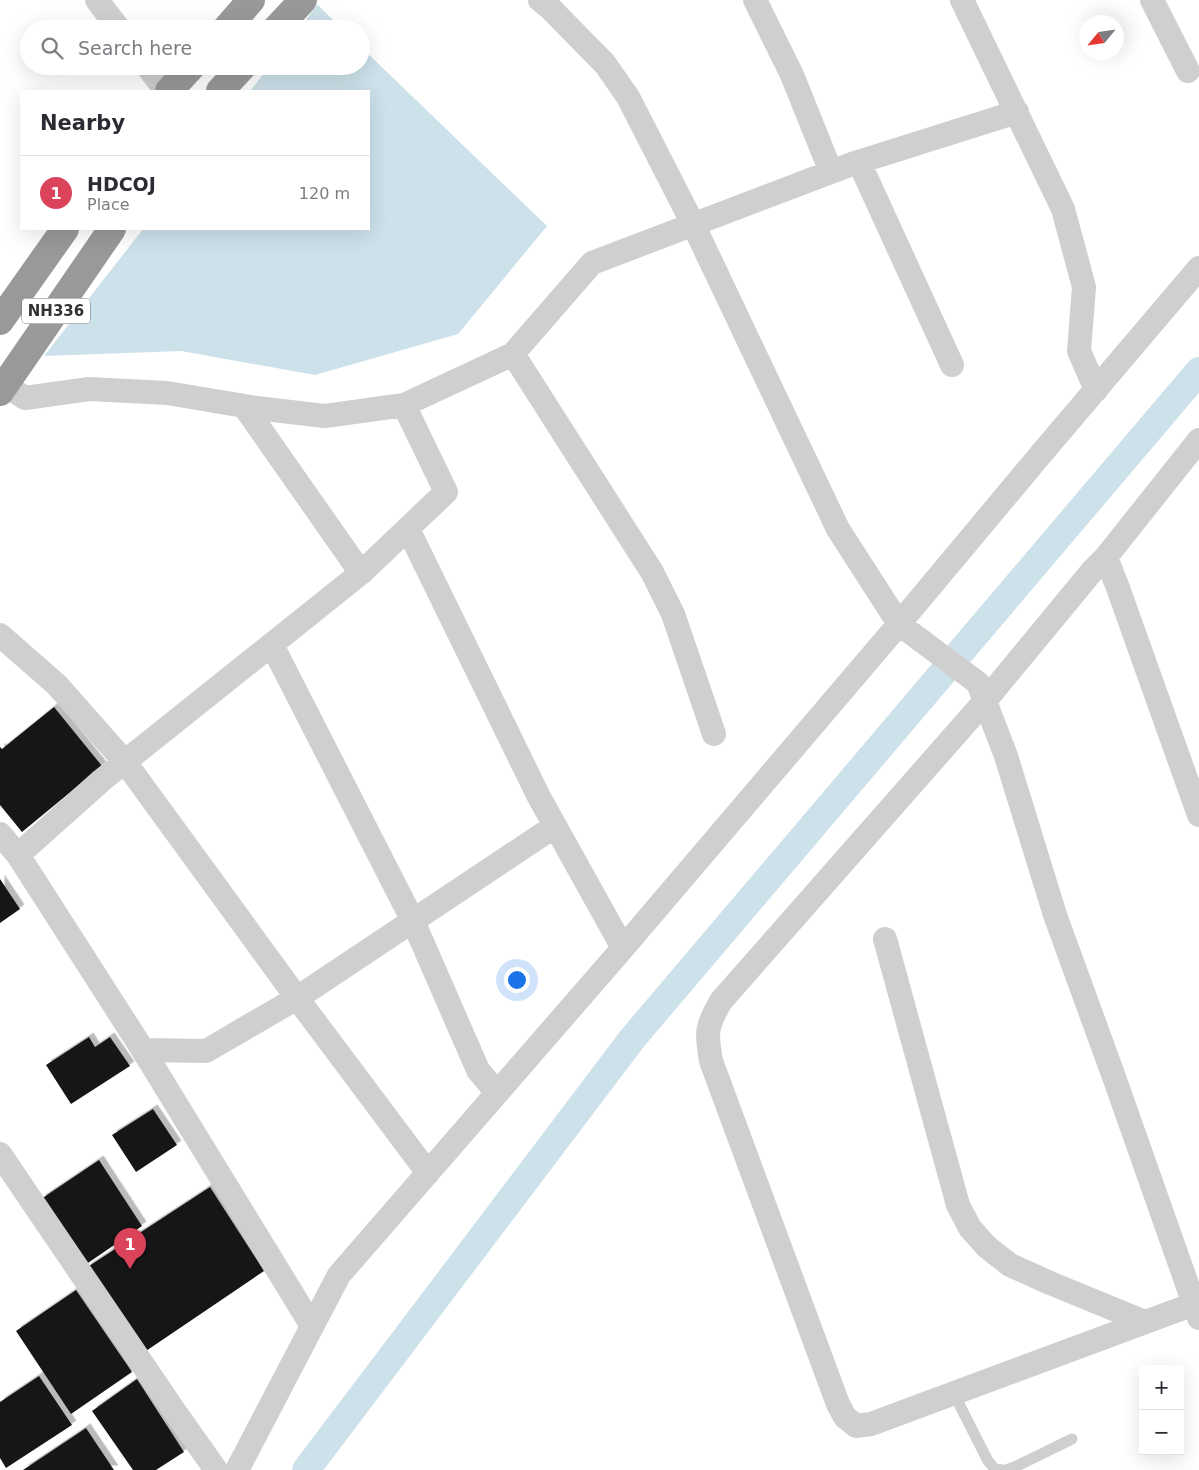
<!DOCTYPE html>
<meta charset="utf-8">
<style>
body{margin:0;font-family:"DejaVu Sans",sans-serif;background:#f7f7f7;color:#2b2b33}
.controls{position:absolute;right:15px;bottom:15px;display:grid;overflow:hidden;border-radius:0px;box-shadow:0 5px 20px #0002}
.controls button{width:45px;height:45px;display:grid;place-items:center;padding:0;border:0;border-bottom:1px solid #e1e1e2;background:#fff;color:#2b2b33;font:25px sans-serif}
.compass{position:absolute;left:1079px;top:15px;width:45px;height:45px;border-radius:50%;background:#fff;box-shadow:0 5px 20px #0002;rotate:241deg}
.you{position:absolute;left:516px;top:979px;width:18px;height:18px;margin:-12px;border:4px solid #fff;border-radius:50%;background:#1a73e8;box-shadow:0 0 0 8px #1a73e833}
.badge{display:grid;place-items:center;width:32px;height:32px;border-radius:50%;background:#db435b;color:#fff;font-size:16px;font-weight:700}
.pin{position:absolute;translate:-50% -41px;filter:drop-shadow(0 1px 2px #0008)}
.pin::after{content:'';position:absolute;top:26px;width:18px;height:15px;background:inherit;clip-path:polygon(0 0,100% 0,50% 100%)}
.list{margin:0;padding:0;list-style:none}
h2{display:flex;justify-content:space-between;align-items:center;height:65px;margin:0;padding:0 20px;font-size:21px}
h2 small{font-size:16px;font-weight:400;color:#7c7c81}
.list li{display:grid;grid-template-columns:32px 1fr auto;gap:15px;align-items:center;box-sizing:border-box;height:75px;padding:0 20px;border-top:1px solid #e1e1e2}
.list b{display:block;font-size:19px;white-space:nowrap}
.list p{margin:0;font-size:16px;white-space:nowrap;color:#7c7c81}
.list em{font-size:16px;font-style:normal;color:#7c7c81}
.icon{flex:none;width:28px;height:28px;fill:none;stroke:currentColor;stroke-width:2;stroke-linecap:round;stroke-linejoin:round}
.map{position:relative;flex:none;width:1199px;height:1470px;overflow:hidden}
.search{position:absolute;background:#fff;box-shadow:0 5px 20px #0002;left:20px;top:20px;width:350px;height:55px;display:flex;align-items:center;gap:12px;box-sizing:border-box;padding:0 18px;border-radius:28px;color:#7c7c81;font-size:19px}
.panel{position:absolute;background:#fff;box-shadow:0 5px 20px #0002;left:20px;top:90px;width:350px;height:140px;border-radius:0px}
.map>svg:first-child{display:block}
.water{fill:#cde1ea}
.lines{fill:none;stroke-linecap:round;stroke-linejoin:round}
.canal{stroke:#cde1ea;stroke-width:28}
.building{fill:#191919;filter:url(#shadow)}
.lane{stroke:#cfcfcf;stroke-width:11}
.street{stroke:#cfcfcf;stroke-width:24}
.highway{stroke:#999;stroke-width:28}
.labels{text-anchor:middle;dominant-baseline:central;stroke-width:5;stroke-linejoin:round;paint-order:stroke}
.shield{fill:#fff;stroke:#707070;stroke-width:1}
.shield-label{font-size:15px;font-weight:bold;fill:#323232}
</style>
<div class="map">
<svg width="1199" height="1470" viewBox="0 0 1199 1470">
<defs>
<filter id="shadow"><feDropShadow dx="4.5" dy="-4.5" stdDeviation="0" flood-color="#0004"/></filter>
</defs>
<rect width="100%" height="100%" fill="#fff"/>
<!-- water -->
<path class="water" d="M317,5h1l24,24h-43z
M361,47l186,179 -89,108 -143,41 -134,-24 -137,5 99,-127h226v-138h-119l20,-25h91z"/>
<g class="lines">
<!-- canal -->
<path class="canal" d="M306,1470l326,-431 567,-668"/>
</g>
<!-- building -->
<path class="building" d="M54,707l48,59 -80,66 -22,-27v-58l2,2z
M0,879l20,30 -20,14z
M89,1037l6,10 15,-10 20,29 -59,38 -25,-39z
M153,1109l24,36 -41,27 -24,-37z
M99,1160l43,66 -57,39 -44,-66z
M210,1187l54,84 -121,82 -57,-85z
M76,1290l56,82 -61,42 -55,-83z
M39,1376l33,49 -66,43 -6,-10v-56z
M137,1379l47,73 -28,18h-23l-41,-59z
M86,1428l28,42h-91z"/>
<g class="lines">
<!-- lane -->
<path class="lane" d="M954,1394l34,67 7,8 7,1
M1006,1470l11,-4 55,-27"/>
<!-- street -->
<path class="street" d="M97,0l22,29
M540,0l11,9 54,55 23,33 65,127 145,305 61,95 79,59 28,73 49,159 59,162 85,241
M755,0l37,75 39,97
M962,0l101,209 21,78 -5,64 17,39
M1152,0l36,71
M147,66l19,25
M859,162l93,203
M513,354l139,218 21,42 41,120
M5,385l20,13 64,-9 78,4 89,15 69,8 79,-11 109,-51 79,-91 260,-99 165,-52
M244,406l117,167
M408,529l131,268 84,151
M1106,557l12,31 81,227
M0,635l57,50 68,77 172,236 131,175
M272,645l141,276 65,149 19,23
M0,834l18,21 125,195 169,276
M18,855l84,-75 259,-207 85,-81 -42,-87
M885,939l73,266 12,23 17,19 23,18 40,18 95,39
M143,1050l63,1 91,-53 258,-172
M0,1154l175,258 41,58
M1194,1304l-323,120 -15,2 -11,-9 -7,-13 -127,-343c-5,-29 -5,-34 10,-60l264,-300 108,-131 13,-13 93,-117
M237,1470l102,-195 284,-327 276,-324 142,-170 158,-186"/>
<!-- highway -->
<path class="highway" d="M226,29l25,-29
M276,29l27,-29
M169,91l23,-25
M220,91l23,-25
M0,321l65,-92
M0,392l112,-163"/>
</g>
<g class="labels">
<!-- shield labels -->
<rect class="shield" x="22" y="298.5" width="68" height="25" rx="4"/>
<g class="shield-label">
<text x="56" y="311">NH336</text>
</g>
</g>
</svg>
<div class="controls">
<button>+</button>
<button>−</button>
</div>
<svg class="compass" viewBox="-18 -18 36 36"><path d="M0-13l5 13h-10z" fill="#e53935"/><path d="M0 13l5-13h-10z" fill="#7c7c81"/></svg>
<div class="you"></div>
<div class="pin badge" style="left:130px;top:1269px">1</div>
<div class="search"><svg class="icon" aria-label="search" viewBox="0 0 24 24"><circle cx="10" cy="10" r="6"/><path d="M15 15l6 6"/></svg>Search here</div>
<section class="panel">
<h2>Nearby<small></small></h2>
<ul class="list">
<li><span class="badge">1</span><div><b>HDCOJ</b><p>Place</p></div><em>120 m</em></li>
</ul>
</section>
</div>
